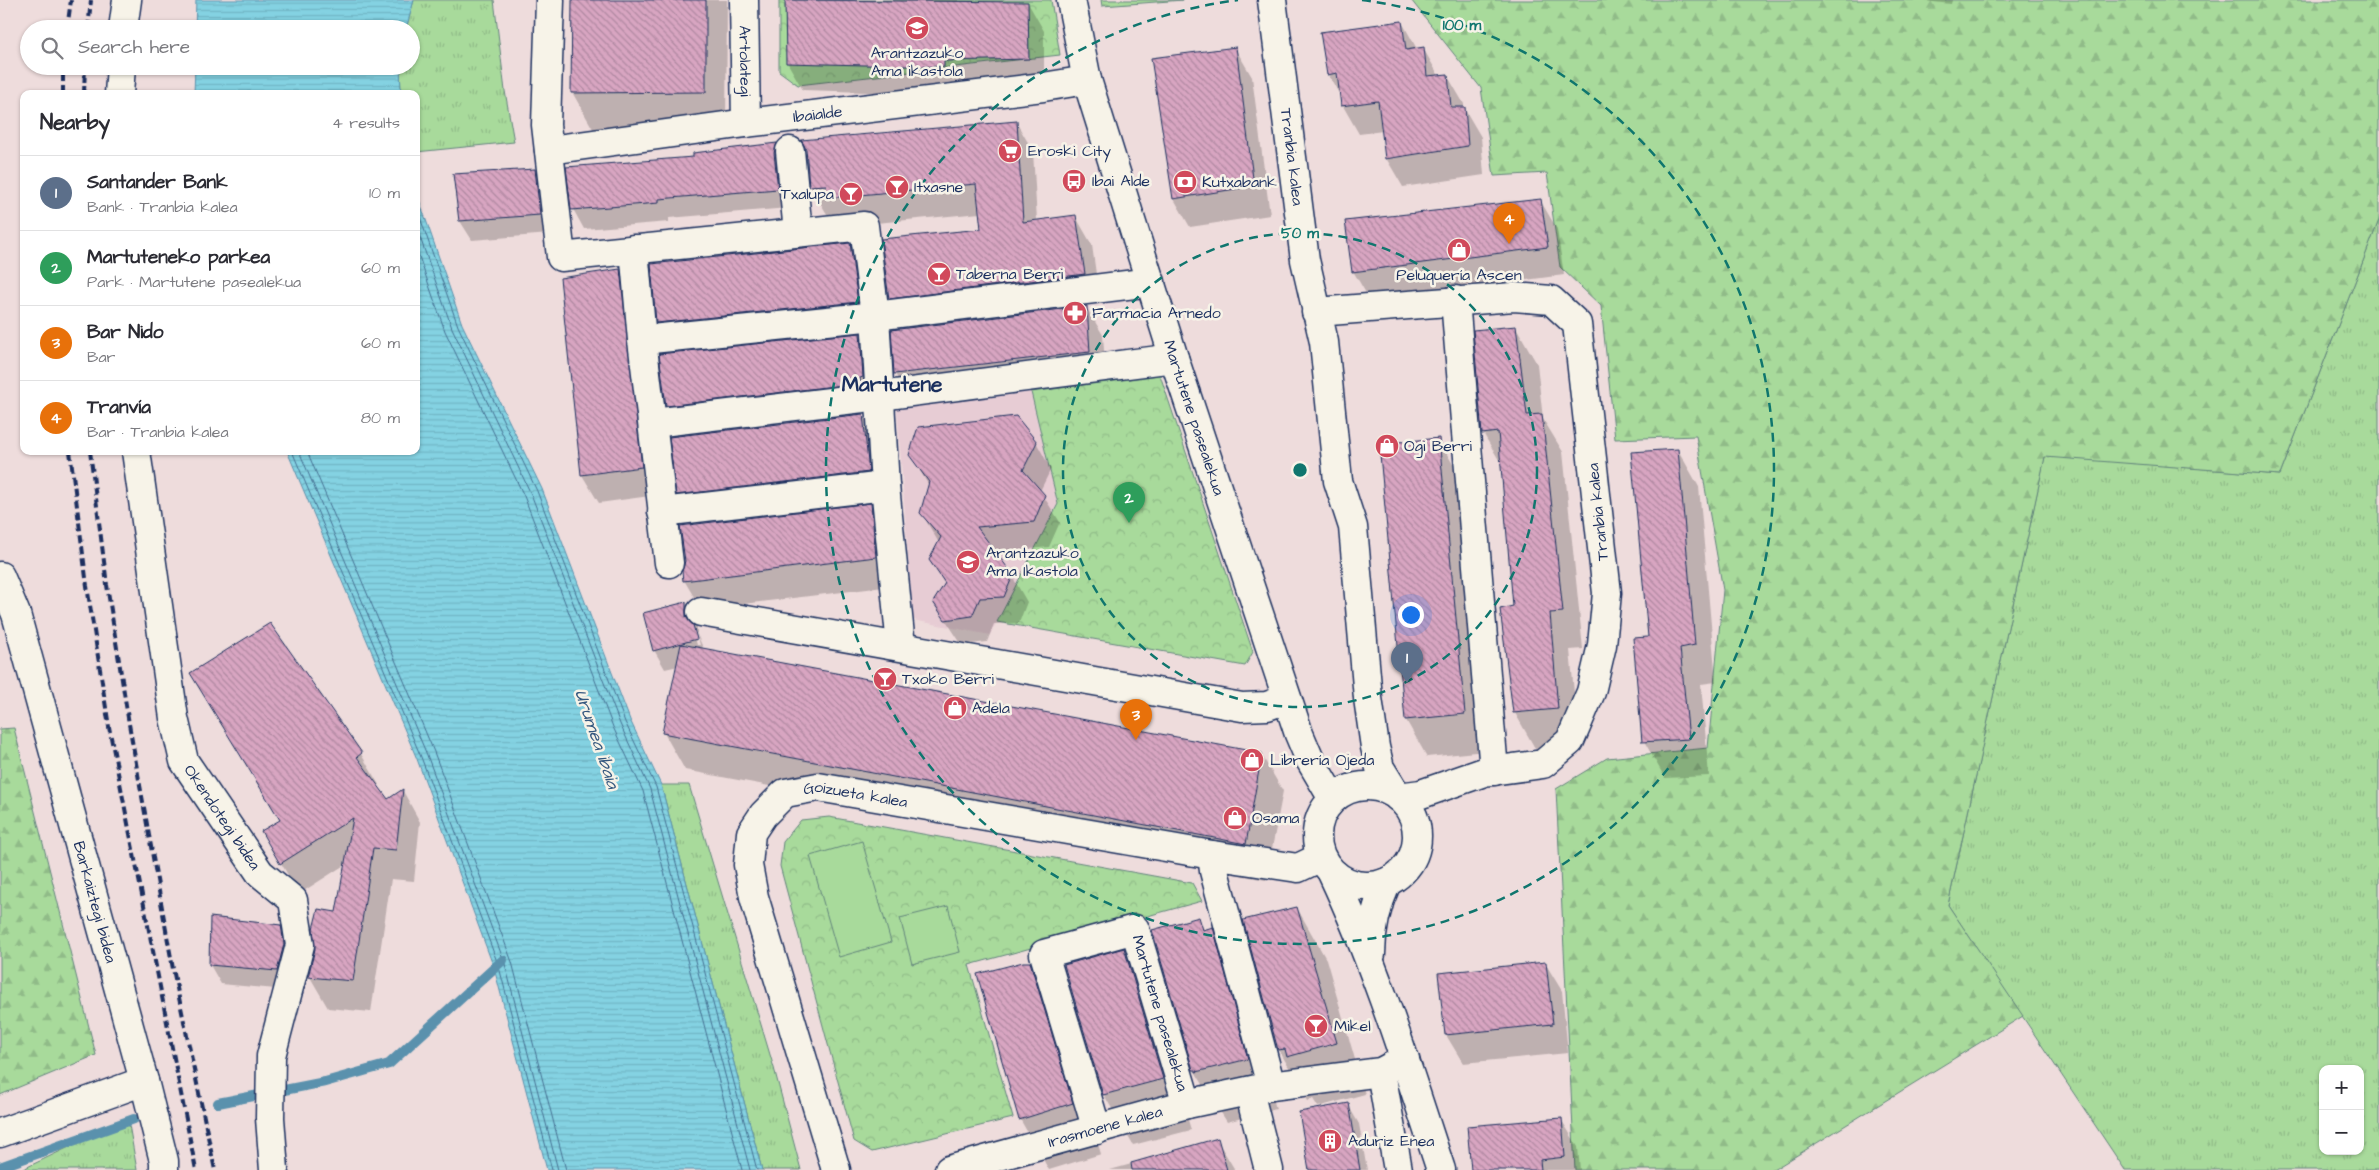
<!DOCTYPE html>
<meta charset="utf-8">
<style>
body{margin:0;font-family:"Architects Daughter",sans-serif;background:#f2f2f3;color:#2b2b33}
.controls{position:absolute;right:15px;bottom:15px;display:grid;overflow:hidden;border-radius:10px;box-shadow:0 1px 4px #0004}
.controls button{width:45px;height:45px;display:grid;place-items:center;padding:0;border:0;border-bottom:1px solid #e1e1e2;background:#fff;color:#2b2b33;font:25px sans-serif}
.you{position:absolute;left:1410px;top:614px;width:18px;height:18px;margin:-12px;border:4px solid #fff;border-radius:50%;background:#1a73e8;box-shadow:0 0 0 8px #1a73e833}
.badge{display:grid;place-items:center;width:32px;height:32px;border-radius:50%;background:#0b8043;color:#fff;font-size:16px;font-weight:700}
.pin{position:absolute;translate:-50% -41px;filter:drop-shadow(0 1px 2px #0008)}
.pin::after{content:'';position:absolute;top:26px;width:18px;height:15px;background:inherit;clip-path:polygon(0 0,100% 0,50% 100%)}
.list{margin:0;padding:0;list-style:none}
h2{display:flex;justify-content:space-between;align-items:center;height:65px;margin:0;padding:0 20px;font-size:21px}
h2 small{font-size:16px;font-weight:400;color:#7c7c81}
.list li{display:grid;grid-template-columns:32px 1fr auto;gap:15px;align-items:center;box-sizing:border-box;height:75px;padding:0 20px;border-top:1px solid #e1e1e2}
.list b{display:block;font-size:19px;white-space:nowrap}
.list p{margin:0;font-size:16px;white-space:nowrap;color:#7c7c81}
.list em{font-size:16px;font-style:normal;color:#7c7c81}
.icon{flex:none;width:28px;height:28px;fill:none;stroke:currentColor;stroke-width:2;stroke-linecap:round;stroke-linejoin:round}
.map{position:relative;flex:none;width:2379px;height:1170px;overflow:hidden}
.search{position:absolute;background:#fff;box-shadow:0 1px 4px #0004;left:20px;top:20px;width:400px;height:55px;display:flex;align-items:center;gap:12px;box-sizing:border-box;padding:0 18px;border-radius:28px;color:#7c7c81;font-size:19px}
.panel{position:absolute;background:#fff;box-shadow:0 1px 4px #0004;left:20px;top:90px;width:400px;height:365px;border-radius:10px}
.map>svg:first-child{display:block}
.built{fill:#e7ccd4}
.grass{fill:url(#grass-tufts);stroke:#62847c;fill-rule:evenodd}
.forest{fill:url(#forest-firs);stroke:#62847c}
.park{fill:url(#park-crowns);stroke:#62847c}
.pitch{fill:#a8da9b;stroke:#62847c}
.water{fill:url(#water-rules);stroke:#5a91ad}
.shadow{fill:#0003}
.lines{fill:none;stroke-linecap:round;stroke-linejoin:round}
.shore{stroke:#457093;stroke-width:1}
.stream{stroke:#5a91ad;stroke-width:10}
.building{fill:url(#building-back-hatch);stroke:#1b2f5e}
.street-casing{stroke:#1b2f5e;stroke-width:31}
.secondary-casing{stroke:#1b2f5e;stroke-width:31}
.street{stroke:#f7f3e8;stroke-width:28}
.secondary{stroke:#f7f3e8;stroke-width:28}
.rail{stroke:#1b2f5e;stroke-width:4;stroke-dasharray:8 4;stroke-linecap:butt}
.ring{fill:none;stroke:#0f766e;stroke-width:2.5;stroke-dasharray:9 6}
.labels{text-anchor:middle;dominant-baseline:central;stroke-width:5;stroke-linejoin:round;paint-order:stroke}
.poi-label{font-size:16px;fill:#1b2f5e;stroke:#f7f3e8;text-anchor:start}
.street-label{font-size:16px;fill:#1b2f5e;stroke:#f7f3e8}
.water-label{font-size:18px;font-style:italic;fill:#35587f;stroke:#f7f3e8}
.district-label{font-size:21px;font-weight:bold;fill:#1b2f5e;stroke:#f7f3e8}
.centre{fill:#0f766e;stroke:#f7f3e8;stroke-width:2.5}
.ring-label{font-size:15px;text-anchor:middle;font-weight:bold;fill:#0f766e;stroke:#f7f3e8;stroke-width:5;stroke-linejoin:round;paint-order:stroke}
</style>
<div class="map">
<svg width="2379" height="1170" viewBox="0 0 2379 1170">
<defs>
<pattern id="grass-tufts" width="24" height="20" patternUnits="userSpaceOnUse" patternTransform="scale(1.25)"><rect width="24" height="20" fill="#a8da9b"/><path d="M3 7l-1-3M5 7V3M7 7l1-3M15 17l-1-3M17 17v-4M19 17l1-3" fill="none" stroke="#90bb88"/></pattern>
<pattern id="forest-firs" width="22" height="20" patternUnits="userSpaceOnUse" patternTransform="scale(1.25)"><rect width="22" height="20" fill="#a8da9b"/><path d="M5 1l3.5 6h-7zM16 11l3.5 6h-7z" fill="#90bb88"/></pattern>
<pattern id="park-crowns" width="20" height="18" patternUnits="userSpaceOnUse" patternTransform="scale(1.25)"><rect width="20" height="18" fill="#a8da9b"/><path d="M2 6a3 3 0 1 1 6 0M12 15a3 3 0 1 1 6 0" fill="none" stroke="#90bb88"/></pattern>
<pattern id="water-rules" width="6" height="5" patternUnits="userSpaceOnUse" patternTransform="scale(1.25)"><rect width="6" height="5" fill="#84d2e2"/><path d="M0 2.5h6" fill="none" stroke="#71b5c4"/></pattern>
<pattern id="building-back-hatch" width="6" height="6" patternUnits="userSpaceOnUse" patternTransform="scale(1.25)"><rect width="6" height="6" fill="#d8a5c1"/><path d="M-1 5l2 2M0 0l6 6M5-1l2 2" fill="none" stroke="#ae87a0"/></pattern>
</defs>
<rect width="100%" height="100%" fill="#eedcdc"/>
<filter id="ink" filterUnits="userSpaceOnUse"><feTurbulence type="fractalNoise" baseFrequency=".02" numOctaves="2"/><feDisplacementMap in="SourceGraphic" scale="10" xChannelSelector="R" yChannelSelector="G"/><feConvolveMatrix kernelMatrix="1 2 1 2 8 2 1 2 1" color-interpolation-filters="sRGB"/></filter>
<g filter="url(#ink)">
<!-- built -->
<path class="built" d="M1031,392l27,112 -68,131 -77,-15 -16,-211z"/>
<!-- grass -->
<path class="grass" d="M414,0h80l11,91 9,51 -98,10v-58h-15l-1,-28h11v-37h-5z
M2379,220v950h-254l-177,-265 97,-449 235,19zM2323,1069h37v82h-37z
M661,785h28l85,283 27,102h-39z
M128,1119l9,51h-116z"/>
<!-- forest -->
<path class="forest" d="M1411,0h968v220l-99,255 -235,-18 -97,448 75,111 -250,154h-198l-19,-381 51,-31 101,-10 15,-158 -27,-154 -81,3 -14,-133 -41,-39 -13,-94 -53,3 -13,-88z
M14,728l82,327 -96,40v-366z"/>
<!-- park -->
<path class="park" d="M779,0h272l9,55 -262,30 -19,-14z
M1101,0h82l-81,6z
M1160,375l93,277 -8,14 -248,-44 61,-118 -27,-112z
M829,817l363,66 10,18 -233,64 44,153 -141,34 -18,-11 -74,-275 3,-24 18,-22z"/>
<!-- pitch -->
<path class="pitch" d="M862,841l29,101 -52,15 -29,-101z
M948,906l12,46 -48,12 -12,-46z"/>
<!-- water -->
<path class="water" d="M196,0h218l-8,29h-211z
M195,66h205l1,28h-207z
M416,191l46,133 80,165 88,231 31,65 101,385h-215l-53,-202 -77,-209 -130,-308h129z"/>
<!-- shadow -->
<path class="shadow" d="M573,0h154l-1,129h-133l-21,-37z
M787,0h171v3h70l16,28v55l-85,9 -156,-5 -16,-28z
M1915,0h37l-1,4z
M1402,22l15,27 6,-1 16,28 8,-1 17,29v4l17,29 3,38 -81,12 -17,-29 -3,-27 -24,3 -16,-28 -2,-9 -13,-23z
M1235,48l17,29 18,138 -80,12 -16,-28z
M1016,122l17,29 4,70 39,-4 16,28 8,58 -15,2 18,30 3,46 -194,21 -17,-28 13,-45 -18,-31 92,-68 -2,-17 -135,13 -7,-12h-11l-17,-28 -3,-37z
M776,145l11,19 1,44 -119,10v4l-85,7 -11,-20 122,-51z
M535,170l11,19 4,45 -78,6 -12,-19z
M1540,200l17,29 7,46 -194,25 -17,-29z
M850,244l16,29 7,57 -199,21 -17,-29z
M619,270l17,29 21,196 -58,8 -17,-28 -20,-196z
M1516,327l21,37 6,55 20,33 20,197 -13,1 9,96 -43,4 -21,-37 -14,-103 14,-3 -13,-142 -19,-32z
M860,335l16,28v48l-193,23 -16,-29z
M863,415l16,29 5,56 -190,23 -16,-29z
M1438,439l22,37 25,275 -58,6 -21,-37z
M1036,442l15,27 -11,22 20,31 -11,25 -55,6 18,23 15,26 -8,21 -25,1 -7,18 -25,3 -28,-43 11,-17 -14,-25 8,-17 -18,-31 8,-26 -18,-31z
M1678,450l21,37 17,195 -15,2 8,92 -44,2 -21,-37 6,-103z
M870,505l17,28 5,53 -191,23 -17,-29z
M686,604l11,19v11l-5,-7 5,18h3l-3,-11 7,16 557,104 22,37 -17,89 -581,-110 -21,-37 14,-67 -13,3 -11,-19z
M270,624l91,130 18,31 -2,2 11,14 15,-10 17,31 -6,59 -23,-2 -20,133 -43,-4 -18,-31 27,-64 9,-49 -47,30 -36,-62 18,-12 -89,-146z
M1297,908l29,51 39,135 -47,13 -5,-8 -5,2 -29,-51 -34,-129z
M1198,918l7,13 7,-2 30,51 34,129 -49,13 -33,-52z
M280,926l12,20 -4,44 -67,-6 -11,-19z
M1124,950l29,50 38,130 -58,15 -29,-50z
M1029,963l30,51 42,140 -52,16 -29,-51z
M1545,963l17,28 6,62 -105,10 -17,-28 -7,-61z
M1348,1105l11,19 8,46h-57z
M1561,1119l17,28 2,23h-108z
M1217,1140l18,30h-125z"/>
<g class="lines">
<!-- shore -->
<path class="shore" d="M416,206l42,120 79,165 88,231 31,65 101,383
M416,226l36,102 79,166 89,230 30,65 100,381
M416,248l29,83 79,165 89,231 30,64 99,379
M292,451l129,306 78,210 53,203
M299,451l128,304 78,209 53,206
M307,451l127,301 78,210 54,208"/>
<!-- stream -->
<path class="stream" d="M218,1103l107,-21 64,-18 114,-104
M0,1167l134,-48"/>
</g>
<!-- building -->
<path class="building" d="M572,0h134v92l-135,1z
M785,0l243,2 1,57 -85,2v6l-158,-4z
M1402,21l4,29 18,-3 3,29 21,-2 3,33h14l3,39 -83,13 -7,-58 -37,5 -4,-33 -10,2 -7,-43z
M1236,47l18,139 -81,13 -22,-141z
M1017,121l6,101 53,-7 9,59 -196,25 -8,-60 100,-10 -5,-45 -148,14 -2,-13 -17,1 -3,-37 -5,-9z
M777,143l-3,10 4,36 -119,10v4l-88,7 -5,-43 127,-10v-4z
M535,169l5,46 -81,6 -6,-47z
M1541,199l7,48 -196,25 -7,-51z
M850,243l8,59 -202,21 -5,-59z
M620,269l22,198 -61,8 -21,-197z
M1087,306l3,46 -196,22 -3,-44z
M1516,326l11,89 15,-1 21,198 -13,1 8,96 -45,4 -13,-104 13,-3 -15,-174 -16,2 -9,-104z
M860,333l3,44 -3,1v5l-194,23 -7,-52z
M863,414l6,58 -193,23 -7,-58z
M1016,416l21,26 -14,28 22,25 -11,27 -57,5 36,48 -9,22 -24,1 -8,18 -27,4 -12,-18 12,-19 -16,-23 12,-23 -21,-24 9,-31 -20,-27 9,-28z
M1439,438l26,276 -60,6 -26,-276z
M1678,449l17,196 -15,3 9,91 -47,3 -9,-104 15,-1 -17,-185z
M871,503l5,54 -193,24 -1,-10 3,-10 -5,-35z
M686,602v15l7,8 4,14 -44,12 -10,-38z
M270,623l92,130 -5,4 31,42 15,-10 -7,61 -23,-2 -20,133 -45,-4 7,-28 -2,-20 5,-20 18,3 17,-94 -73,46 -19,-33 19,-11 -90,-147z
M681,644l581,109 -16,91 -584,-111z
M1297,907l40,136 -50,14 -2,-8 -7,1 -35,-130z
M210,917l71,8 3,19 -7,27 -68,-6z
M1199,917l4,13 10,-3 35,132 -52,13v-2h-3l-41,-140z
M1124,948l39,131 -60,16 -39,-130z
M1023,962h7l43,141 -54,17 -42,-146z
M1546,962l7,62 -108,11 -7,-62z
M1349,1103l11,67h-51l-10,-58z
M1562,1118l3,39 -25,3 1,10h-70l-4,-44z
M1218,1138l9,32h-95l-1,-7z"/>
<g class="lines">
<!-- street casing -->
<g class="street-casing">
<g id="street">
<path d="M550,0l-4,125 15,132 303,-31 11,90 10,170 16,160"/>
<path id="s1" d="M744,0l2,123"/>
<path id="s2" d="M1272,0l33,260 19,82 14,139 15,46 15,171 7,49 5,21 18,29 23,-3 63,-22 59,-8 27,-23 21,-49 11,-47 5,-52 -30,-269 -26,-24 -37,-3 -198,15"/>
<path d="M123,29l4,-29"/>
<path d="M119,94l2,-28"/>
<path id="s3" d="M549,150l197,-27 297,-36 44,-7"/>
<path d="M790,151l8,81"/>
<path d="M634,249l8,91 233,-24 276,-34"/>
<path d="M1455,300l39,471"/>
<path d="M642,340l27,223"/>
<path d="M653,423l227,-27 294,-38"/>
<path id="s4" d="M136,451l38,267 10,43 76,112 33,27 7,45 -29,111 -1,62 4,52"/>
<path d="M662,512l223,-26"/>
<path id="s5" d="M0,576l16,38 128,467 -144,52"/>
<path d="M701,612l541,95 25,-1 20,-7"/>
<path d="M1212,855l2,16 57,215"/>
<path d="M1381,1072l17,98"/>
<path d="M144,1081l20,80v9"/>
<path d="M1249,1091l20,79"/>
<path id="s6" d="M1097,1130l-53,-176 91,-25 52,175"/>
<path id="s7" d="M836,1170l-82,-273 -6,-32 3,-32 12,-18 22,-22 33,-6 394,68 86,13 23,-11"/>
<path id="s8" d="M949,1170l238,-66 84,-18 110,-14 24,-13"/>
</g>
</g>
<!-- secondary casing -->
<g class="secondary-casing">
<g id="secondary">
<path id="s9" d="M1071,0l16,80 87,278 125,376 11,26 23,39"/>
<circle cx="1367" cy="836" r="50"/>
<path d="M1332,873c45,95 76,197 109,297"/>
<path d="M1371,954c0,-26 5,-48 16,-72"/>
</g>
</g>
<!-- street -->
<use href="#street" class="street"/>
<!-- secondary -->
<use href="#secondary" class="secondary"/>
<!-- rail -->
<path class="rail" d="M67,29l4,-29
M88,29l3,-29
M63,94v-28
M84,94l1,-28
M70,451l17,135 22,141 87,443
M90,451l17,134 22,139 44,245 42,201"/>
</g>
</g>
<!-- distance rings -->
<g class="ring">
<circle cx="1300" cy="470" r="237"/>
<path d="M1362 0A474 474 0 1 1 1238 0"/>
</g>
<!-- icons -->
<defs>
<g id="school-disc" transform="scale(1.25)"><circle r="9.5" fill="#d1495b" stroke="#f7f3e8"/><path d="M0-5L7-2L0 1L-7-2ZM-4 1L0 2.5L4 1V4Q0 6-4 4Z" fill="#fff"/></g>
<g id="supermarket-disc" transform="scale(1.25)"><circle r="9.5" fill="#d1495b" stroke="#f7f3e8"/><path d="M-6-5.5h2.5l.6 2H6L4.5 2H-2.5L-4.4-4H-6ZM-1.5 3.2a1.3 1.3 0 1 0 .1 0ZM3 3.2a1.3 1.3 0 1 0 .1 0Z" fill="#fff"/></g>
<g id="bus-disc" transform="scale(1.25)"><circle r="9.5" fill="#d1495b" stroke="#f7f3e8"/><path d="M-5-6H5V4H4V6H2V4H-2V6H-4V4H-5ZM-3.5-4V0h7V-4ZM-3.5 1.2v1.5H-2V1.2ZM2 1.2v1.5H3.5V1.2Z" fill="#fff"/></g>
<g id="bank-disc" transform="scale(1.25)"><circle r="9.5" fill="#d1495b" stroke="#f7f3e8"/><path d="M-6-4H6V4H-6ZM0-2.3a2.3 2.3 0 1 0 0 4.6a2.3 2.3 0 1 0 0-4.6Z" fill="#fff"/></g>
<g id="bar-disc" transform="scale(1.25)"><circle r="9.5" fill="#d1495b" stroke="#f7f3e8"/><path d="M-6-5H6L.8 .8V4.5H3.5V6h-7V4.5H-.8V.8Z" fill="#fff"/></g>
<g id="shop-disc" transform="scale(1.25)"><circle r="9.5" fill="#d1495b" stroke="#f7f3e8"/><path d="M-5-2.5h2.3a2.7 3.5 0 0 1 5.4 0H5L5.5 6h-11ZM-1.5-2.5h3a1.5 2.3 0 0 0-3 0Z" fill="#fff"/></g>
<g id="pharmacy-disc" transform="scale(1.25)"><circle r="9.5" fill="#d1495b" stroke="#f7f3e8"/><path d="M-2-6h4v4h4v4h-4v4h-4v-4h-4v-4h4Z" fill="#fff"/></g>
<g id="building-disc" transform="scale(1.25)"><circle r="9.5" fill="#d1495b" stroke="#f7f3e8"/><path d="M-4-6H4V6H1V3H-1V6H-4ZM-2.5-4.3h1.7v1.8h-1.7ZM.8-4.3h1.7v1.8H.8ZM-2.5-1h1.7V.8h-1.7ZM.8-1h1.7V.8H.8Z" fill="#fff"/></g>
</defs>
<g fill-rule="evenodd">
<use href="#school-disc" x="917" y="28"/>
<use href="#supermarket-disc" x="1010" y="151"/>
<use href="#bus-disc" x="1074" y="181"/>
<use href="#bank-disc" x="1185" y="182"/>
<use href="#bar-disc" x="897" y="187"/>
<use href="#bar-disc" x="851" y="194"/>
<use href="#shop-disc" x="1459" y="250"/>
<use href="#bar-disc" x="939" y="274"/>
<use href="#pharmacy-disc" x="1075" y="313"/>
<use href="#shop-disc" x="1387" y="446"/>
<use href="#school-disc" x="968" y="562"/>
<use href="#bar-disc" x="885" y="679"/>
<use href="#shop-disc" x="955" y="708"/>
<use href="#shop-disc" x="1252" y="760"/>
<use href="#shop-disc" x="1235" y="818"/>
<use href="#bar-disc" x="1316" y="1026"/>
<use href="#building-disc" x="1330" y="1141"/>
</g>
<g class="labels">
<!-- poi labels -->
<g class="poi-label">
<text x="917" y="53" text-anchor="middle">Arantzazuko<tspan x="917" dy="18">Ama ikastola</tspan></text>
<text x="1028" y="151">Eroski City</text>
<text x="1092" y="181">Ibai Alde</text>
<text x="1202" y="182">Kutxabank</text>
<text x="914" y="187">Itxasne</text>
<text x="834" y="194" text-anchor="end">Txalupa</text>
<text x="956" y="274">Taberna Berri</text>
<text x="1459" y="275" text-anchor="middle">Peluquería Ascen</text>
<text x="1092" y="313">Farmacia Arnedo</text>
<text x="1404" y="446">Ogi Berri</text>
<text x="986" y="553">Arantzazuko<tspan x="986" dy="18">Ama Ikastola</tspan></text>
<text x="902" y="679">Txoko Berri</text>
<text x="972" y="708">Adela</text>
<text x="1270" y="760">Librería Ojeda</text>
<text x="1252" y="818">Osama</text>
<text x="1334" y="1026">Mikel</text>
<text x="1348" y="1141">Aduriz Enea</text>
</g>
<!-- street labels -->
<g class="street-label">
<text stroke="none"><textPath href="#s1" startOffset="61">Artolategi</textPath></text>
<text stroke="none"><textPath href="#s3" startOffset="271">Ibaialde</textPath></text>
<text stroke="none"><textPath href="#s2" startOffset="158">Tranbia kalea</textPath></text>
<text stroke="none"><textPath href="#s9" startOffset="436">Martutene pasealekua</textPath></text>
<text transform="translate(1598 512) rotate(-96)">Tranbia kalea</text>
<text stroke="none"><textPath href="#s7" startOffset="474">Goizueta kalea</textPath></text>
<text stroke="none"><textPath href="#s4" startOffset="382">Okendotegi bidea</textPath></text>
<text stroke="none"><textPath href="#s5" startOffset="340">Barkaiztegi bidea</textPath></text>
<text stroke="none"><textPath href="#s6" startOffset="366">Martutene pasealekua</textPath></text>
<text stroke="none"><textPath href="#s8" startOffset="162">Irasmoene kalea</textPath></text>
</g>
<!-- water labels -->
<g class="water-label">
<text transform="translate(597 739) rotate(71)">Urumea ibaia</text>
</g>
<!-- district labels -->
<g class="district-label">
<text x="892" y="384">Martutene</text>
</g>
</g>
<circle cx="1300" cy="470" r="8" class="centre"/>
<g class="ring-label">
<text x="1462" y="30">100 m</text>
<text x="1300" y="238">50 m</text>
</g>
</svg>
<div class="controls">
<button>+</button>
<button>−</button>
</div>
<div class="you"></div>
<div class="pin badge" style="left:1407px;top:683px;background:#5c6f8a">1</div>
<div class="pin badge" style="left:1129px;top:523px;background:#2e9e5b">2</div>
<div class="pin badge" style="left:1136px;top:740px;background:#e8710a">3</div>
<div class="pin badge" style="left:1509px;top:244px;background:#e8710a">4</div>
<div class="search"><svg class="icon" aria-label="search" viewBox="0 0 24 24"><circle cx="10" cy="10" r="6"/><path d="M15 15l6 6"/></svg>Search here</div>
<section class="panel">
<h2>Nearby<small>4 results</small></h2>
<ul class="list">
<li><span class="badge" style="background:#5c6f8a">1</span><div><b>Santander Bank</b><p>Bank · Tranbia kalea</p></div><em>10 m</em></li>
<li><span class="badge" style="background:#2e9e5b">2</span><div><b>Martuteneko parkea</b><p>Park · Martutene pasealekua</p></div><em>60 m</em></li>
<li><span class="badge" style="background:#e8710a">3</span><div><b>Bar Nido</b><p>Bar</p></div><em>60 m</em></li>
<li><span class="badge" style="background:#e8710a">4</span><div><b>Tranvía</b><p>Bar · Tranbia kalea</p></div><em>80 m</em></li>
</ul>
</section>
</div>
